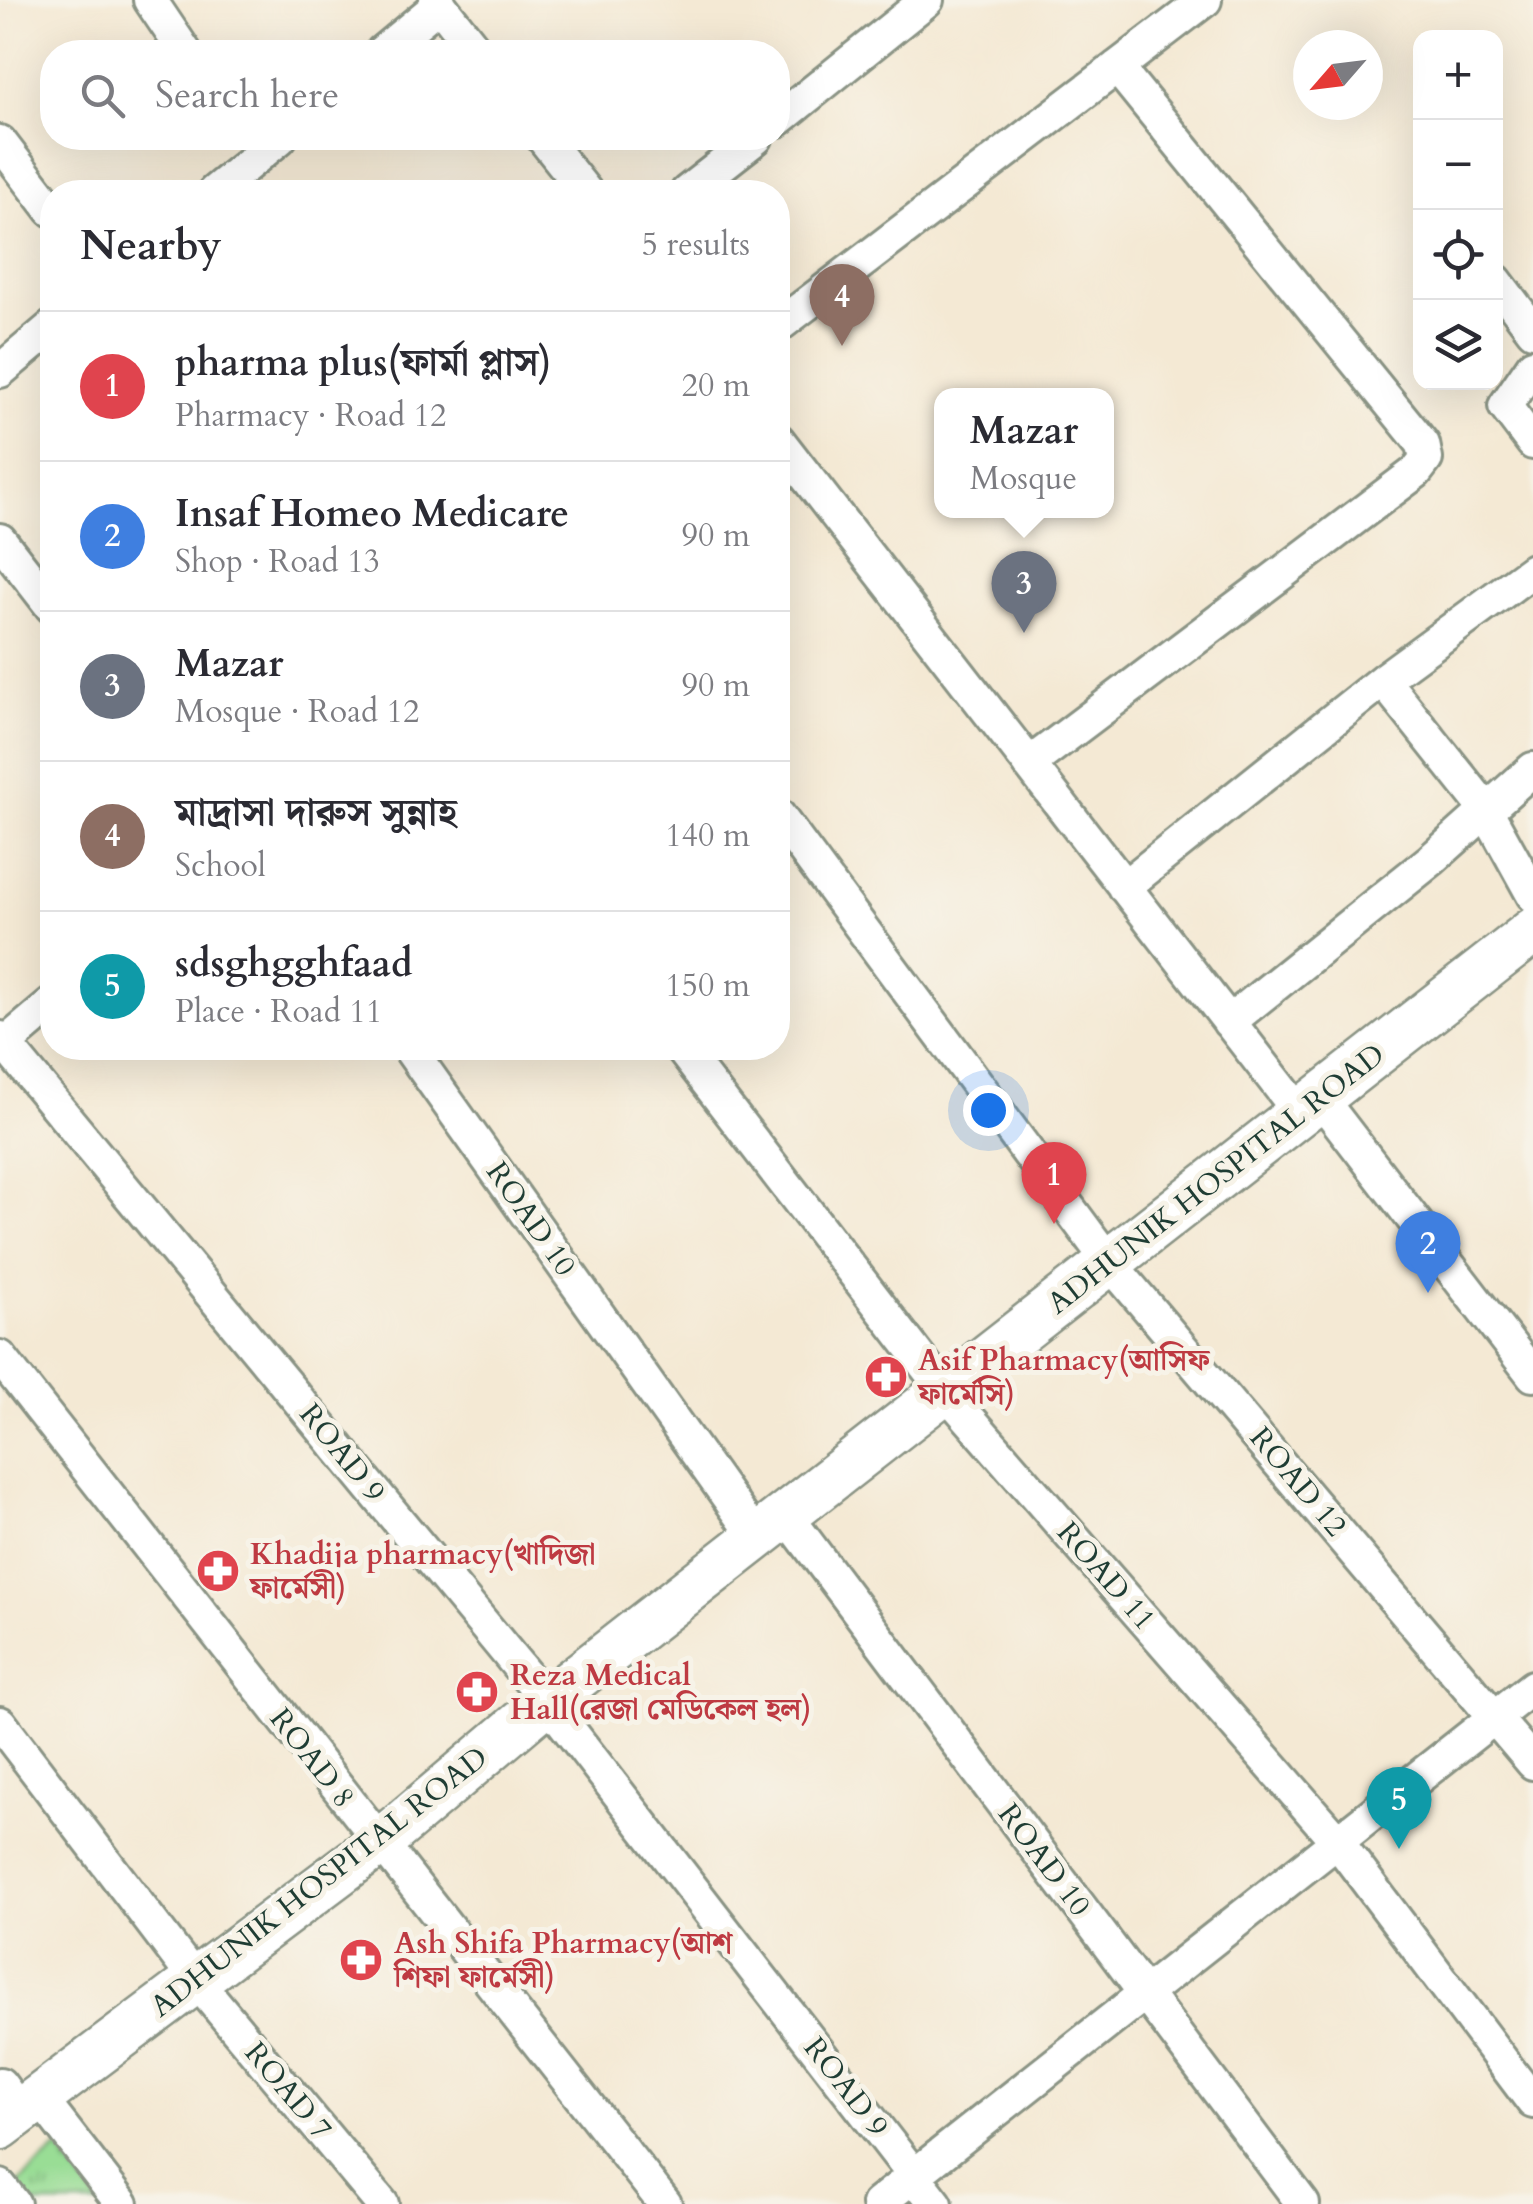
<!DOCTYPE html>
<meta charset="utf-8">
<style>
body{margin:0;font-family:Cardo,"Noto Serif Bengali",serif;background:#f2f2f3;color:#2b2b33}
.controls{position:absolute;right:30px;top:30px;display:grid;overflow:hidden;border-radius:20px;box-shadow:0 10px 40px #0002}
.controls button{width:90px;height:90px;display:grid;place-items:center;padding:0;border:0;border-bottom:2px solid #e1e1e2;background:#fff;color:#2b2b33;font:50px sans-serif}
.compass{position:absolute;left:1293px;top:30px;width:90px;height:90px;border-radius:50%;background:#fff;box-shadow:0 10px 40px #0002;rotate:242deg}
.you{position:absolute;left:988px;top:1110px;width:35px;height:35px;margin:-25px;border:8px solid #fff;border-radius:50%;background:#1a73e8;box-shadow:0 0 0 15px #1a73e833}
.badge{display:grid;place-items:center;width:65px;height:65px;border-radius:50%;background:#c8321e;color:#fff;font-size:32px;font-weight:700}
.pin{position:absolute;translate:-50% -82px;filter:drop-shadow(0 2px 5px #0008)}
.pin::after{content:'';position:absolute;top:52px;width:35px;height:30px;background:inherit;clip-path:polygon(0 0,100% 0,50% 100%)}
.popup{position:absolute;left:934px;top:388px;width:180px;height:130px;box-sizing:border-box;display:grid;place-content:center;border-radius:20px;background:#fff;filter:drop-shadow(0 2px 8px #0005);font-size:32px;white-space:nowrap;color:#7c7c81}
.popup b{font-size:38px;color:#2b2b33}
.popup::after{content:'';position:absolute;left:50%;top:100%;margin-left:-20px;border:20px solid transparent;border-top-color:#fff}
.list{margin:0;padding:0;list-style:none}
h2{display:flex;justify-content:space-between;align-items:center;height:130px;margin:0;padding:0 40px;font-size:42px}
h2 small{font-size:32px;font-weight:400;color:#7c7c81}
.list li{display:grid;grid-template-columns:65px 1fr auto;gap:30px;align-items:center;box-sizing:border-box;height:150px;padding:0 40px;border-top:2px solid #e1e1e2}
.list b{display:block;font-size:38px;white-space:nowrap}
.list p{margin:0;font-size:32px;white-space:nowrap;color:#7c7c81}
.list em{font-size:32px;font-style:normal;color:#7c7c81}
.icon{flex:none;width:55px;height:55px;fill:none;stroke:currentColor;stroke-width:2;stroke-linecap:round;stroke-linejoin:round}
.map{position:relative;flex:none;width:1533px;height:2204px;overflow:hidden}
.search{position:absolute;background:#fff;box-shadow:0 10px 40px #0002;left:40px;top:40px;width:750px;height:110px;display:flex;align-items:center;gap:25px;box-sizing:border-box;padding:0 35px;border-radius:40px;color:#7c7c81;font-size:38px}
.panel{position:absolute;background:#fff;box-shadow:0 10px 40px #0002;left:40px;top:180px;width:750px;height:880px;border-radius:40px}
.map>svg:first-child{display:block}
.park{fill:url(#park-tufts);stroke:#5c8d64;stroke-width:2.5}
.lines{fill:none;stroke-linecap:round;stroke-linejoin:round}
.street-casing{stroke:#8a9384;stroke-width:38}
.secondary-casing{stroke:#8a9384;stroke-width:50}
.street{stroke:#fff;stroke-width:32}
.secondary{stroke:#fff;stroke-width:45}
.labels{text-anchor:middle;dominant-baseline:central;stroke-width:10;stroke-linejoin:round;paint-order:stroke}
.street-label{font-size:30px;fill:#1f3d34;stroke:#f7f3e8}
.health-label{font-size:30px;font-weight:bold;fill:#be3a42;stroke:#f7f3e8;text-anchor:start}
</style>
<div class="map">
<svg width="1533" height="2204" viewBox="0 0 1533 2204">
<defs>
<pattern id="park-tufts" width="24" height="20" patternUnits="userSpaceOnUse" patternTransform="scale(2.5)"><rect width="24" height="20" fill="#99dd95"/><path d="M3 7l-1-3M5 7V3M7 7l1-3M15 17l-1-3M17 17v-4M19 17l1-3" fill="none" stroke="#7cb47a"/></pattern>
</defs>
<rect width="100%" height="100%" fill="#f7f3e8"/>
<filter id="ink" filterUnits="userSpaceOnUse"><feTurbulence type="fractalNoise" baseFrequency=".01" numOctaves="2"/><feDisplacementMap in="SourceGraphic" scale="20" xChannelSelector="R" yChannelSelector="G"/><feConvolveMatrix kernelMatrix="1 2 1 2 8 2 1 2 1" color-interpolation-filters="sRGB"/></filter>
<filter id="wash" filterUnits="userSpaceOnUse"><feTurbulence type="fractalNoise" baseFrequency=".0048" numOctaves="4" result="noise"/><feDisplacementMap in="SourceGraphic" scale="40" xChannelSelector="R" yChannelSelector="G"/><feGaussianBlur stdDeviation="2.25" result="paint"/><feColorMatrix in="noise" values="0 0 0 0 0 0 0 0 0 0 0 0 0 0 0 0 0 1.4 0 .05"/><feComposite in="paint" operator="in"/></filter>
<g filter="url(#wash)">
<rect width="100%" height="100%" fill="#f4e9d4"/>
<!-- park -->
<path class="park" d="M58,2148l42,56h-78l-11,-14z"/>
</g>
<g filter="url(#ink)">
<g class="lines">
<!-- street casing -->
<g class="street-casing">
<path id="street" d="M150,0l35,52
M436,0l41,52
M382,52l58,-48
M778,120l149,-120
M543,138l43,54
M0,142l52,68
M214,192l66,-54
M687,192l69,-54
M1496,281l37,49
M778,326l427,-326
M1533,365l-28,41 28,37
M0,371l52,-44
M778,440l522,673
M0,540l52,67
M1383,680l102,128 48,87
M1029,764l387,-292 10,-13 -3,-15 -306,-377
M778,815l331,447 424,501
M1124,887l259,-207 150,-110
M1229,1022l202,-162 102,-91
M0,1038l547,663 389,503
M0,1048l52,-44
M409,1048l348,490
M681,1048l264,343 392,450 196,261
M1320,1098l213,277
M0,1357l665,847
M786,1515l517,689
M0,1723l194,255 188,226
M0,2084l19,26
M40,2098l82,106
M0,2186l14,18
M878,2204l655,-517"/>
</g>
<!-- secondary casing -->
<g class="secondary-casing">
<path id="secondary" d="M0,2127l379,-284 168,-142 986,-770"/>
</g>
<!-- street -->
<use href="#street" class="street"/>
<!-- secondary -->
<use href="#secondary" class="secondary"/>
</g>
</g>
<!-- icons -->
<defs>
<g id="pharmacy-disc" transform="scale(2.25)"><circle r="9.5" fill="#e0444e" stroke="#f7f3e8"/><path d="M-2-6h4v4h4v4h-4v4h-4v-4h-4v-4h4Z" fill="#fff"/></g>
</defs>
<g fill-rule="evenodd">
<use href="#pharmacy-disc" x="886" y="1377"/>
<use href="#pharmacy-disc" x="218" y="1571"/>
<use href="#pharmacy-disc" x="477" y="1692"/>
<use href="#pharmacy-disc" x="361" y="1960"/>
</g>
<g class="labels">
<!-- street labels -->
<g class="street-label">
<text transform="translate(1216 1179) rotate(-38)">ADHUNIK HOSPITAL ROAD</text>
<text transform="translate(531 1219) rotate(55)">ROAD 10</text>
<text transform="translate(342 1453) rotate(51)">ROAD 9</text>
<text transform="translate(1298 1482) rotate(50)">ROAD 12</text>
<text transform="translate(1106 1576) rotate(49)">ROAD 11</text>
<text transform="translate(312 1758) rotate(52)">ROAD 8</text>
<text transform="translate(1044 1860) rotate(53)">ROAD 10</text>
<text transform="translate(319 1882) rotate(-38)">ADHUNIK HOSPITAL ROAD</text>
<text transform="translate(846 2087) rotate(52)">ROAD 9</text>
<text transform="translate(288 2091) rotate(50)">ROAD 7</text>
</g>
<!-- health labels -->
<g class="health-label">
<text x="918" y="1360">Asif Pharmacy(আসিফ<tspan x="918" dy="34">ফার্মেসি)</tspan></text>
<text x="250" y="1554">Khadija pharmacy(খাদিজা<tspan x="250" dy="34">ফার্মেসী)</tspan></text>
<text x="510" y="1675">Reza Medical<tspan x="510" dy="34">Hall(রেজা মেডিকেল হল)</tspan></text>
<text x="394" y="1943">Ash Shifa Pharmacy(আশ<tspan x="394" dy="34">শিফা ফার্মেসী)</tspan></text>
</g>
</g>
</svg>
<div class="controls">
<button>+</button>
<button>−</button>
<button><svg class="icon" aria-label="locate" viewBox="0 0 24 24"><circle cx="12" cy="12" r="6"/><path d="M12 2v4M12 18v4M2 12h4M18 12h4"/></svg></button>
<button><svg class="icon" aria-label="layers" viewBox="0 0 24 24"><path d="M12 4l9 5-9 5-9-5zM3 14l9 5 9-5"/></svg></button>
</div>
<svg class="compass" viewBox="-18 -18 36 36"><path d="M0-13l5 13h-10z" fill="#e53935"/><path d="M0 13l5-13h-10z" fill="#7c7c81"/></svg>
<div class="you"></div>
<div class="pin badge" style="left:1054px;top:1224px;background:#e0444e">1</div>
<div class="pin badge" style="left:1428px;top:1293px;background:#3f7fe0">2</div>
<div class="pin badge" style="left:1024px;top:633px;background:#6b7280">3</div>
<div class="popup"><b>Mazar</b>Mosque</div>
<div class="pin badge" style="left:842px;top:346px;background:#8d6e63">4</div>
<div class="pin badge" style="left:1399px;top:1849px;background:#0f9aa8">5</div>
<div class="search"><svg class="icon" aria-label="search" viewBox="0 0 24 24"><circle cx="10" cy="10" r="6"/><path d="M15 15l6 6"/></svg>Search here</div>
<section class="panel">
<h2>Nearby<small>5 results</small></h2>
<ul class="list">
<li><span class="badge" style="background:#e0444e">1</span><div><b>pharma plus(ফার্মা প্লাস)</b><p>Pharmacy · Road 12</p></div><em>20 m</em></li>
<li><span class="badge" style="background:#3f7fe0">2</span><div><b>Insaf Homeo Medicare</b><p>Shop · Road 13</p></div><em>90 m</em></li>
<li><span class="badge" style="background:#6b7280">3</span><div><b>Mazar</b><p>Mosque · Road 12</p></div><em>90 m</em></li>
<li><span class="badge" style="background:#8d6e63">4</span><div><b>মাদ্রাসা দারুস সুন্নাহ</b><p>School</p></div><em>140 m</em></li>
<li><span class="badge" style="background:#0f9aa8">5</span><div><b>sdsghgghfaad</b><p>Place · Road 11</p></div><em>150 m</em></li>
</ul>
</section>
</div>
